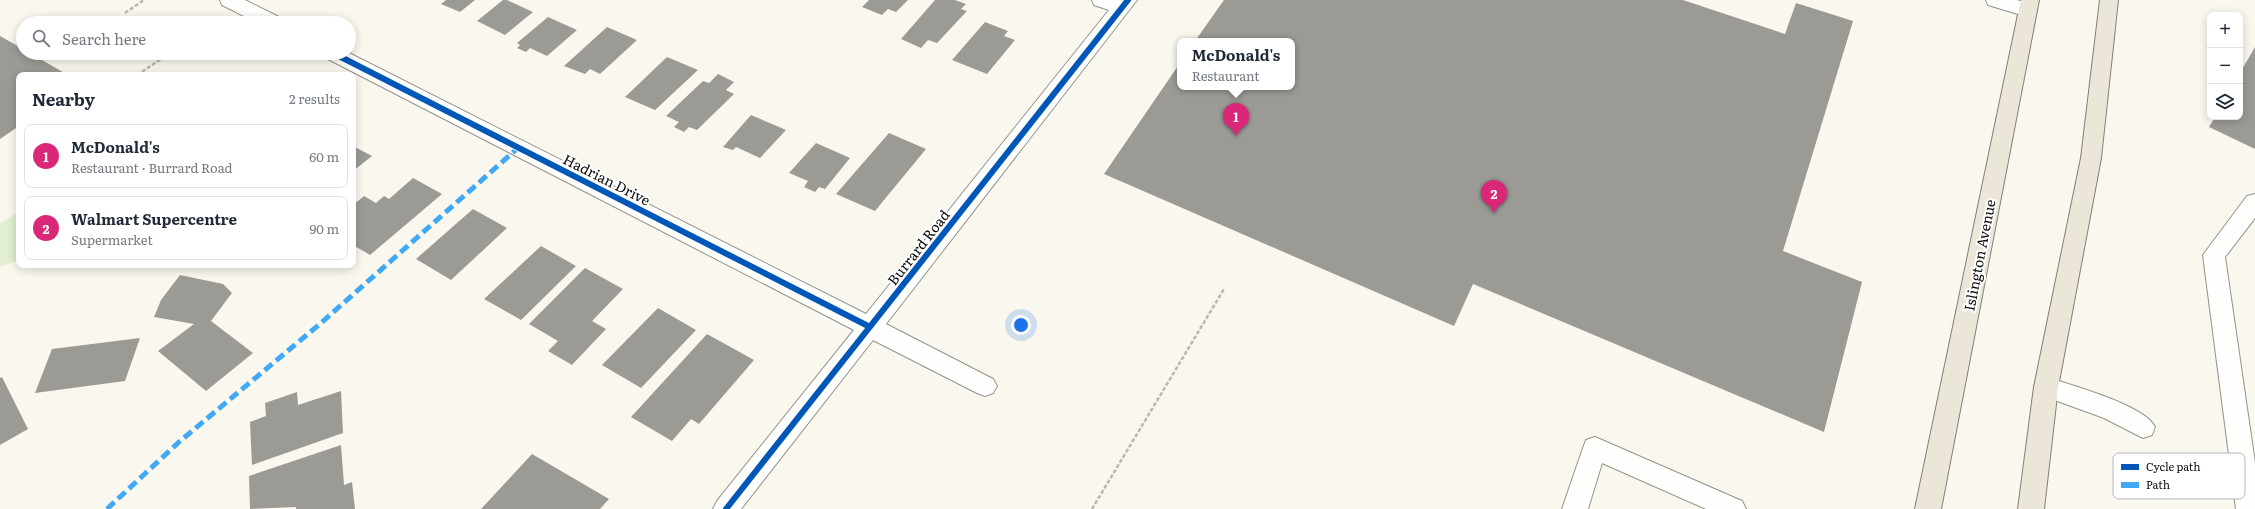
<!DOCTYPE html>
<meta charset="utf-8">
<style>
body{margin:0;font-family:Literata,serif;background:#f6f6f7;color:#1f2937}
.controls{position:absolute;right:12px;top:12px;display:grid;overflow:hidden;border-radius:8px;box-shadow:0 2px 10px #0003}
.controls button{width:36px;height:36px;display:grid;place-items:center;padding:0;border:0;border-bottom:1px solid #e0e1e3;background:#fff;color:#1f2937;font:20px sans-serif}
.you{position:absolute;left:1021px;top:325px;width:14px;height:14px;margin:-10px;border:3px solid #fff;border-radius:50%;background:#1a73e8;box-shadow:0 0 0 6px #1a73e833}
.badge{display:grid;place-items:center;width:26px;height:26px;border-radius:50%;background:#db2777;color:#fff;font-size:13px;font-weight:700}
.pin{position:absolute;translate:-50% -33px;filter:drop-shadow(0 1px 2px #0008)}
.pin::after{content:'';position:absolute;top:21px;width:14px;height:12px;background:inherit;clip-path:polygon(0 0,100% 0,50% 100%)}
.popup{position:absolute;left:1177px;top:38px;width:118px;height:52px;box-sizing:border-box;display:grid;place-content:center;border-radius:8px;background:#fff;filter:drop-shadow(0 1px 3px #0005);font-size:13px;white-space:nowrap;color:#747a83}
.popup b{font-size:15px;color:#1f2937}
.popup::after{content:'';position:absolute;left:50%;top:100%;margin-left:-8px;border:8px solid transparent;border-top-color:#fff}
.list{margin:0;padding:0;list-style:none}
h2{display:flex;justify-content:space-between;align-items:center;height:52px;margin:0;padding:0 16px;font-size:17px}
h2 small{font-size:13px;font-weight:400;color:#747a83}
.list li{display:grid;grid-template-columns:26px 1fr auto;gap:12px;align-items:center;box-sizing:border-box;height:64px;margin:0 8px 8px;padding:0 8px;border:1px solid #e0e1e3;border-radius:8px}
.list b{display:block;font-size:15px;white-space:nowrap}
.list p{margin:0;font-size:13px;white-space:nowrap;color:#747a83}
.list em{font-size:13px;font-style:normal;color:#747a83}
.icon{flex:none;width:22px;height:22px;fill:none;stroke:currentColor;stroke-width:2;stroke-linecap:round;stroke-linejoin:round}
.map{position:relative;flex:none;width:2255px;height:509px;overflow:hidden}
.search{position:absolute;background:#fff;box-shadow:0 2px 10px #0003;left:16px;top:16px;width:340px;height:44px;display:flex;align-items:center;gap:10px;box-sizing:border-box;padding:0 14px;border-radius:22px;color:#747a83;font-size:15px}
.panel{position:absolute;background:#fff;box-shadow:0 2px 10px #0003;left:16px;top:72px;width:340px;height:196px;border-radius:8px}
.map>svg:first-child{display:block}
.green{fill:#e1eecf}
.building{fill:#9c9a95}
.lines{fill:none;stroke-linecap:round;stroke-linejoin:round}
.minor-casing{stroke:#93928d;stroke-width:2}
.major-casing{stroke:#807f7a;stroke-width:2}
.path{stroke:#b7b7b5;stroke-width:2.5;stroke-dasharray:4 2;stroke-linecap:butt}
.minor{fill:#fefefc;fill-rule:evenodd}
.major{fill:#ebe6d8;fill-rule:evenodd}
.quiet{stroke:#3fa9f5;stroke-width:5;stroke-dasharray:10 5;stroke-linecap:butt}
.cycleway-casing{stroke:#fff;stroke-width:8}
.cycleway{stroke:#0057b8;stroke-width:6}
.labels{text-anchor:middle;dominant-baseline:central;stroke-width:4;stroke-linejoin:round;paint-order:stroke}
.street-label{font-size:14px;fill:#0b0b0b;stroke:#fff}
.key{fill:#fff;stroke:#b6b6b6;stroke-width:1}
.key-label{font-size:11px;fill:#0b0b0b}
</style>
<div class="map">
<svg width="2255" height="509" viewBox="0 0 2255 509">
<rect width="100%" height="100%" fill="#faf8ee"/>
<!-- green -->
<path class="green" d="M19,212v48l-19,7v-44z"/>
<!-- building -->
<path class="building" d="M446,0h29l-15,12 -19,-8z
M503,0h4l26,12 -28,23 -28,-14z
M869,0h39l-12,12 -8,-3 -6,6 -20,-8z
M935,0h20l11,4 -5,5 6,2 -30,32 -9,-3 -7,8 -20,-9z
M1224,0h459l102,34 11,-31 57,18 -70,230 79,31 -38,150 -351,-148 -19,42 -350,-152 76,-111v24h112v-46h-97z
M548,17l29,13 -30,26 -17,-8 -4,4 -9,-4 3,-3 -3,-2z
M985,22l23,9 -4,5 11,4 -28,34 -35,-14z
M607,27l30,13 -37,34 -10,-5 -5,5 -21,-8z
M0,36l23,13v4h7l38,22h-49v51l-19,13z
M2255,47v102l-46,-22 6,-10h25v-44z
M667,57l31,13 -43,40 -30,-13z
M718,74l16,8 -8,8 8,4 -37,36 -8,-3 -5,5 -10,-5 5,-5 -13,-6 37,-35 6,2z
M751,115l35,15 -26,28 -24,-11 -3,3 -10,-3z
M889,133l37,16 -51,62 -39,-17z
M816,143l34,15 -25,31 -6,-2 -4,5 -11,-5 4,-6 -19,-8z
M353,146l19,10 -19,15z
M413,178l29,16 -72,61 -17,-10v-40l11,-9 12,7 8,-7 5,3z
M473,209l34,19 -56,52 -35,-21z
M541,246l35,20 -55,54 -37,-21z
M585,268l38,21 -31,32 14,8 -34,36 -24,-14 10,-10 -29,-17z
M180,275l43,9 9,9 -21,28 42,32 -47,38 -48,-40 36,-27 -40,-7 7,-17z
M658,308l38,22 -55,58 -39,-23z
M707,334l47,26 -55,64 -8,-5 -19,22 -41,-24z
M140,338l-15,43 -90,12 17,-44z
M2,377l26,52 -28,16v-67z
M341,391l2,42 -91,32 -2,-43 16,-6 -1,-13 32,-11 1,13z
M341,445l3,40 8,-3 3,27h-59v-2l-46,2 -1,-33z
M532,454l77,45 -9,10h-119z"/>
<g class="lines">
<!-- minor casing -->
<g class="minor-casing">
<path id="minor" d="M220,0h25l36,18 3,5h-26l-36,-18z
M1092,0h45l-251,324 107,55 4,7 -4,7 -8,3 -8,-3 -104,-53 -132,169h-28l4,-8 137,-171 -528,-272 -3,-5h26l517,261 243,-304 -15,-5z
M1986,0h31l18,5 2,5 -2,5 -7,2 -40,-12z
M2255,194v24l-30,39 30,206v46h-19l-33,-254 44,-59z
M2046,377c24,8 99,28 109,50l-3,8 -9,3 -39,-20 -66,-24 -4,-7 4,-7z
M1595,437l147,64 4,8h-40l-104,-46 -14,46h-26l21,-61 3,-8z"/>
</g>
<!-- major casing -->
<g class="major-casing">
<path id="major" d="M2021,0h18l-98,509h-26z
M2100,0h18l-17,158 -43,229 -14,122h-26l16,-122 47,-229z"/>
</g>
<!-- path -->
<path class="path" d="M125,13l19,-13
M137,75l33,-22
M1092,509l132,-220"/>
<!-- minor -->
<use href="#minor" class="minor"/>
<!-- major -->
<use href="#major" class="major"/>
<!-- quiet -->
<path class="quiet" d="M107,509l72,-67 142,-119 198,-176"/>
<!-- cycleway casing -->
<g class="cycleway-casing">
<path id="cycleway" d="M333,53l537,274
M726,509l402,-509"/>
</g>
<!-- cycleway -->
<use href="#cycleway" class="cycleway"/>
</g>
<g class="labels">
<!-- street labels -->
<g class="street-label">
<text transform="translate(607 179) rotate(27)">Hadrian Drive</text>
<text transform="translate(918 247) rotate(-52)">Burrard Road</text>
<text transform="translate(1979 255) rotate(-79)">Islington Avenue</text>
</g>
</g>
<!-- legend -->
<rect x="2113" y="453" width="132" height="46" rx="6" class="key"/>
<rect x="2121" y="464" width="18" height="6" fill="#0057b8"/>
<rect x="2121" y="482" width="18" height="6" fill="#3fa9f5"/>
<g class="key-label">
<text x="2146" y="471">Cycle path</text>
<text x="2146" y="489">Path</text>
</g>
</svg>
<div class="controls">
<button>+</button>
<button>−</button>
<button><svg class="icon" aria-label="layers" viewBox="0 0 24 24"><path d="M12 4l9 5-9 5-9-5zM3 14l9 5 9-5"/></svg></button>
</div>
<div class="you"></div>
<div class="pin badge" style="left:1236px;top:136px">1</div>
<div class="popup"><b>McDonald's</b>Restaurant</div>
<div class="pin badge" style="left:1494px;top:213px">2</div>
<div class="search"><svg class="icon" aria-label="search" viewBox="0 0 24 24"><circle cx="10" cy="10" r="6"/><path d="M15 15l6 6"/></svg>Search here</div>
<section class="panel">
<h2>Nearby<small>2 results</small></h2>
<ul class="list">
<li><span class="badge">1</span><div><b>McDonald's</b><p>Restaurant · Burrard Road</p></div><em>60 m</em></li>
<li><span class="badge">2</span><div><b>Walmart Supercentre</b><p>Supermarket</p></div><em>90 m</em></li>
</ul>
</section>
</div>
